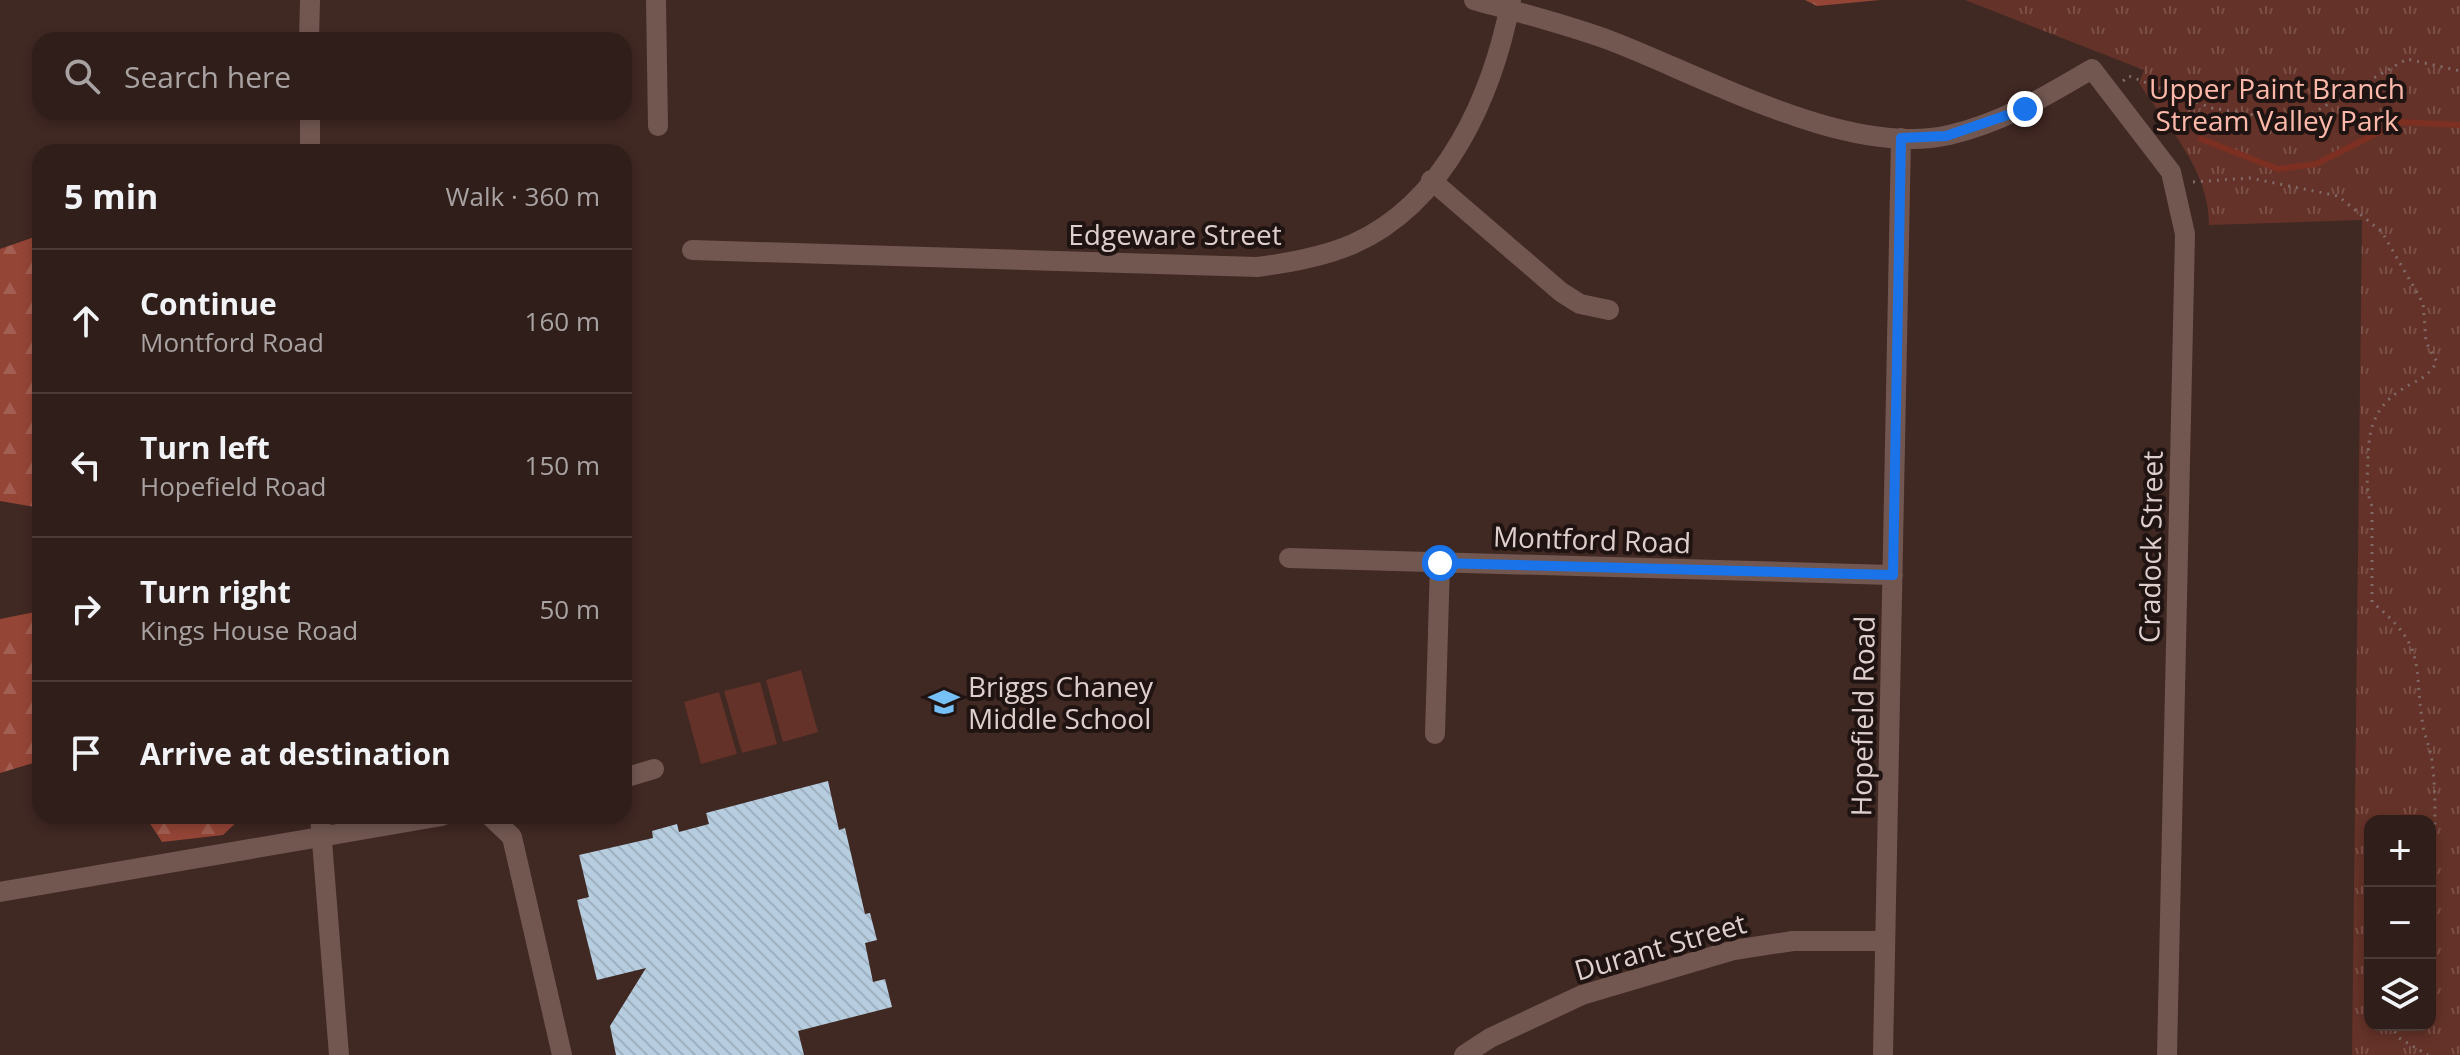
<!DOCTYPE html>
<meta charset="utf-8">
<style>
body{margin:0;font-family:"Open Sans",sans-serif;background:#382723;color:#f1f3f6}
.controls{position:absolute;right:24px;bottom:24px;display:grid;overflow:hidden;border-radius:16px;box-shadow:0 4px 12px #0003}
.controls button{width:72px;height:72px;display:grid;place-items:center;padding:0;border:0;border-bottom:2px solid #4b3c39;background:#301e1a;color:#f1f3f6;font:40px sans-serif}
.stop{position:absolute;width:24px;height:24px;margin:-18px;border:6px solid #1a73e8;border-radius:50%;background:#fff}
.stop.end{background:#1a73e8;border-color:#fff;box-shadow:0 2px 8px #0008}
.list{margin:0;padding:0;list-style:none}
h2{display:flex;justify-content:space-between;align-items:center;height:104px;margin:0;padding:0 32px;font-size:34px}
h2 small{font-size:26px;font-weight:400;color:#a8a2a2}
.list li{display:grid;grid-template-columns:52px 1fr auto;gap:24px;align-items:center;box-sizing:border-box;height:144px;padding:0 32px;border-top:2px solid #4b3c39}
.list b{display:block;font-size:30px;white-space:nowrap}
.list p{margin:0;font-size:26px;white-space:nowrap;color:#a8a2a2}
.list em{font-size:26px;font-style:normal;color:#a8a2a2}
.icon{flex:none;width:44px;height:44px;fill:none;stroke:currentColor;stroke-width:2;stroke-linecap:round;stroke-linejoin:round}
.map{position:relative;flex:none;width:2460px;height:1055px;overflow:hidden}
.search{position:absolute;background:#301e1a;box-shadow:0 4px 12px #0003;left:32px;top:32px;width:600px;height:88px;display:flex;align-items:center;gap:20px;box-sizing:border-box;padding:0 28px;border-radius:24px;color:#a8a2a2;font-size:30px}
.panel{position:absolute;background:#301e1a;box-shadow:0 4px 12px #0003;left:32px;top:144px;width:600px;height:680px;border-radius:24px}
.map>svg:first-child{display:block}
.grass{fill:#643228}
.forest{fill:url(#forest-firs)}
.park{fill:url(#park-tufts);fill-rule:evenodd}
.lines{fill:none;stroke-linecap:round;stroke-linejoin:round}
.stream{stroke:#7d3022;stroke-width:6}
.building{fill:url(#building-back-hatch)}
.path{stroke:#7f6a66;stroke-width:3;stroke-dasharray:2 6;stroke-linecap:butt}
.minor{stroke:#725751;stroke-width:20}
.route{stroke:#1a73e8;stroke-width:10}
.labels{text-anchor:middle;dominant-baseline:central;stroke-width:8;stroke-linejoin:round;paint-order:stroke}
.park-label{font-size:28px;fill:#ffb9aa;stroke:#1f1412}
.street-label{font-size:28px;fill:#dfcfcc;stroke:#1f1412}
.poi-label{font-size:28px;fill:#dfcfcc;stroke:#1f1412;text-anchor:start}
</style>
<div class="map">
<svg width="2460" height="1055" viewBox="0 0 2460 1055">
<defs>
<pattern id="forest-firs" width="22" height="20" patternUnits="userSpaceOnUse" patternTransform="scale(2)"><rect width="22" height="20" fill="#954536"/><path d="M5 1l3.5 6h-7zM16 11l3.5 6h-7z" fill="#a35f52"/></pattern>
<pattern id="park-tufts" width="24" height="20" patternUnits="userSpaceOnUse" patternTransform="scale(2)"><rect width="24" height="20" fill="#643228"/><path d="M3 7l-1-3M5 7V3M7 7l1-3M15 17l-1-3M17 17v-4M19 17l1-3" fill="none" stroke="#7a4f46"/></pattern>
<pattern id="building-back-hatch" width="6" height="6" patternUnits="userSpaceOnUse" patternTransform="scale(2)"><rect width="6" height="6" fill="#b6cde0"/><path d="M-1 5l2 2M0 0l6 6M5-1l2 2" fill="none" stroke="#9fb0bf"/></pattern>
</defs>
<rect width="100%" height="100%" fill="#402823"/>
<!-- grass -->
<path class="grass" d="M801,670l17,62 -35,10 -17,-62z
M760,682l17,62 -35,9 -18,-62z
M719,692l18,62 -36,10 -17,-62z"/>
<!-- forest -->
<path class="forest" d="M1805,0h75l-63,6z
M40,235v308l-5,-36 -35,-6v-252z
M40,611v150l-40,12v-154z
M145,816h98l-20,19 -61,7z"/>
<!-- park -->
<path class="park" d="M1965,0h495v1055h-108l10,-835 -153,5c0,-56 -41,-97 -70,-142l5,-13zM2370,821h60v204h-60z"/>
<g class="lines">
<!-- stream -->
<path class="stream" d="M2201,139l77,30 38,-5 83,-42 61,3"/>
</g>
<!-- building -->
<path class="building" d="M828,781l11,49 6,-2 20,86 5,-1 7,27 -12,3 8,39 12,-3 7,28 -94,24 6,24h-188l-6,-29 36,-58 -49,12 -20,-80 12,-3 -10,-42 74,-17 -1,-7 25,-7 2,8 30,-8 -3,-11z"/>
<g class="lines">
<!-- path -->
<path class="path" d="M2123,81l6,-5 83,32 85,14 110,-63 53,12
M2193,182l57,-4 88,18 44,36 41,71 3,39 11,20c-13,20 -21,17 -39,30 -26,18 -30,42 -30,71 -1,16 -2,29 4,43v96c56,46 41,62 51,124 2,12 8,23 9,36 5,34 2,69 2,104l-4,12
M2390,1025l9,13 29,17"/>
<!-- minor -->
<path class="minor" d="M656,0l2,126
M1474,0c47,13 95,25 140,42 93,36 236,116 335,93 53,-12 97,-39 143,-66l79,103 14,62 -18,821
M309,40l1,-40
M310,112v40
M1431,180l130,112 19,12 29,6
M692,250l565,17c32,-4 66,-10 96,-23 93,-41 140,-150 158,-244
M1289,558l604,17
M1435,734l5,-171
M624,778l30,-9
M320,816l19,239
M490,816l22,21 50,218
M0,892l442,-76
M1464,1055l26,-17 92,-43 152,-45 59,-9h92
M1883,1055l18,-917"/>
</g>
<g class="lines">
<!-- route -->
<path class="route" d="M1440,563l453,12 8,-437 45,-2 79,-27"/>
</g>
<!-- icons -->
<defs>
<g id="school-bare" transform="scale(2.4)"><path d="M0-5L7-2L0 1L-7-2ZM-4 1L0 2.5L4 1V4Q0 6-4 4Z" fill="#77bff7" stroke="#1f1412" stroke-width="2.5" paint-order="stroke"/></g>
</defs>
<g fill-rule="evenodd">
<use href="#school-bare" x="944" y="702"/>
</g>
<g class="labels">
<!-- park labels -->
<g class="park-label">
<text x="2277" y="88">Upper Paint Branch<tspan x="2277" dy="32">Stream Valley Park</tspan></text>
</g>
<!-- street labels -->
<g class="street-label">
<text x="1175" y="234">Edgeware Street</text>
<text transform="translate(1592 539) rotate(2)">Montford Road</text>
<text transform="translate(2150 547) rotate(-89)">Cradock Street</text>
<text transform="translate(1862 716) rotate(-89)">Hopefield Road</text>
<text transform="translate(1660 946) rotate(-16)">Durant Street</text>
</g>
<!-- poi labels -->
<g class="poi-label">
<text x="968" y="686">Briggs Chaney<tspan x="968" dy="32">Middle School</tspan></text>
</g>
</g>
</svg>
<div class="controls">
<button>+</button>
<button>−</button>
<button><svg class="icon" aria-label="layers" viewBox="0 0 24 24"><path d="M12 4l9 5-9 5-9-5zM3 14l9 5 9-5"/></svg></button>
</div>
<div class="stop" style="left:1440px;top:563px"></div>
<div class="stop end" style="left:2025px;top:109px"></div>
<div class="search"><svg class="icon" aria-label="search" viewBox="0 0 24 24"><circle cx="10" cy="10" r="6"/><path d="M15 15l6 6"/></svg>Search here</div>
<section class="panel">
<h2>5 min<small>Walk · 360 m</small></h2>
<ul class="list">
<li><svg class="icon" aria-label="ahead" viewBox="0 0 24 24"><path d="M12 20V5M6 11l6-6 6 6"/></svg><div><b>Continue</b><p>Montford Road</p></div><em>160 m</em></li>
<li><svg class="icon" aria-label="left" viewBox="0 0 24 24"><path d="M17 20v-9H6M10 6l-5 5 5 5"/></svg><div><b>Turn left</b><p>Hopefield Road</p></div><em>150 m</em></li>
<li><svg class="icon" aria-label="right" viewBox="0 0 24 24"><path d="M7 20v-9h11M14 6l5 5-5 5"/></svg><div><b>Turn right</b><p>Kings House Road</p></div><em>50 m</em></li>
<li><svg class="icon" aria-label="arrive" viewBox="0 0 24 24"><path d="M6 21V4h12l-3 4 3 4H6"/></svg><div><b>Arrive at destination</b></div></li>
</ul>
</section>
</div>
